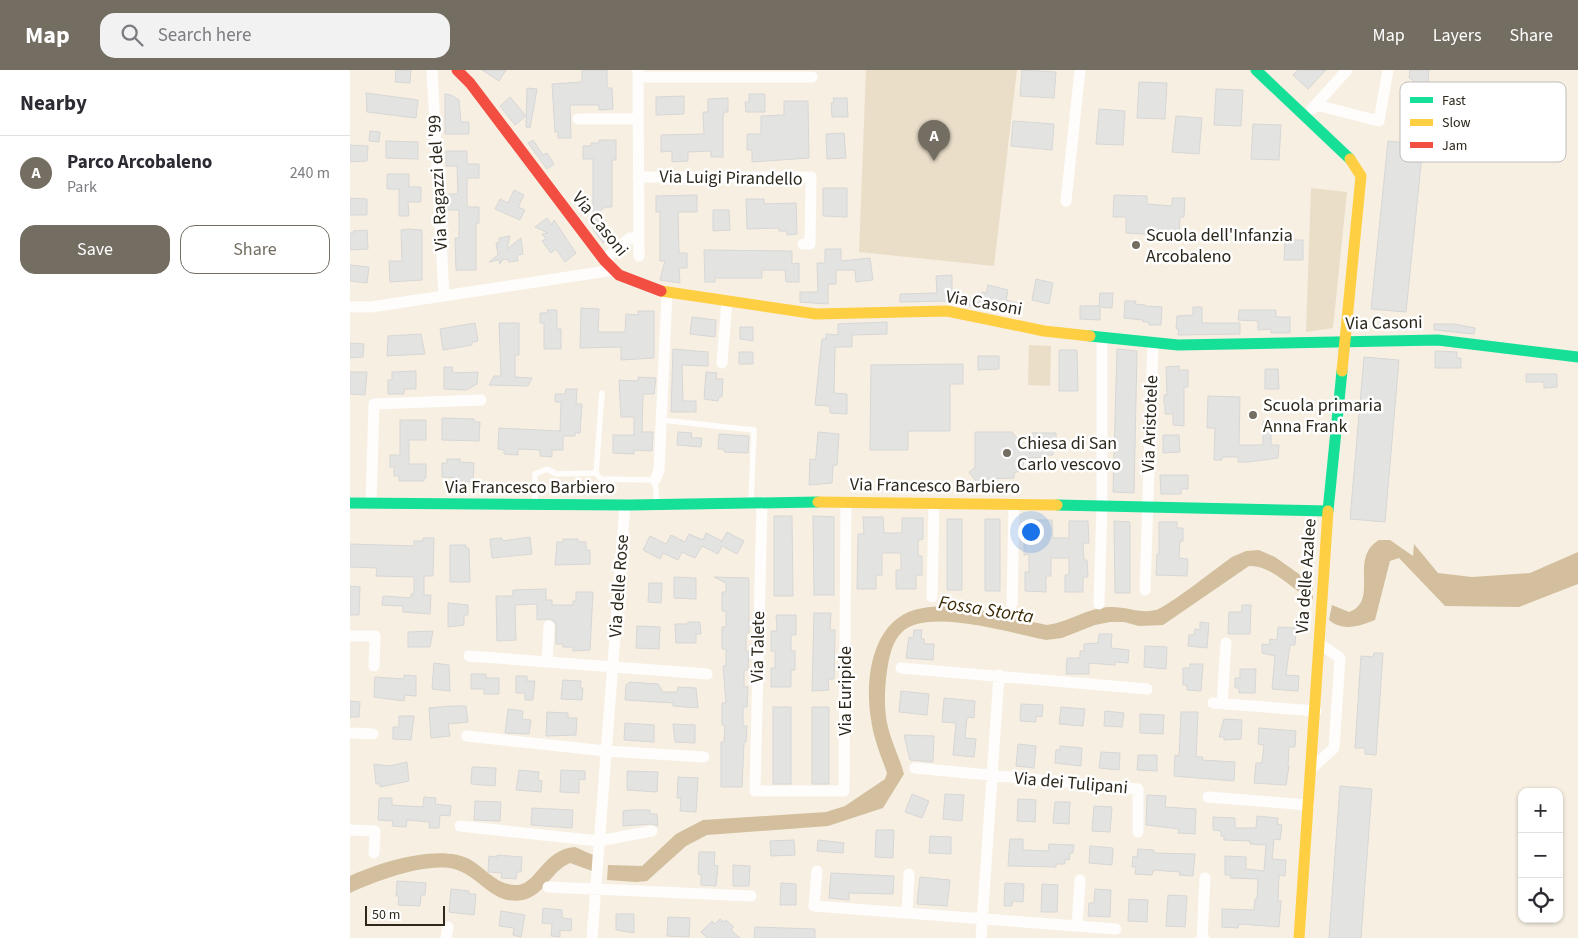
<!DOCTYPE html>
<meta charset="utf-8">
<style>
body{margin:0;font-family:"Source Sans 3",sans-serif;background:#f2f2f3;color:#2b2b33}
.controls{position:absolute;right:15px;bottom:15px;display:grid;overflow:hidden;border-radius:10px;box-shadow:0 1px 4px #0004}
.controls button{width:45px;height:45px;display:grid;place-items:center;padding:0;border:0;border-bottom:1px solid #e1e1e2;background:#fff;color:#2b2b33;font:25px sans-serif}
.scale{position:absolute;left:15px;bottom:12px;width:80px;box-sizing:border-box;padding-left:5px;border:2px solid #2d271c;border-top:0;font-size:14px;line-height:18px;white-space:nowrap;color:#2d271c;-webkit-text-stroke:4px #fff;paint-order:stroke}
.you{position:absolute;left:680px;top:461px;width:18px;height:18px;margin:-12px;border:4px solid #fff;border-radius:50%;background:#1a73e8;box-shadow:0 0 0 8px #1a73e833}
.badge{display:grid;place-items:center;width:32px;height:32px;border-radius:50%;background:#746d61;color:#fff;font-size:16px;font-weight:700}
.pin{position:absolute;translate:-50% -41px;filter:drop-shadow(0 1px 2px #0008)}
.pin::after{content:'';position:absolute;top:26px;width:18px;height:15px;background:inherit;clip-path:polygon(0 0,100% 0,50% 100%)}
.list{margin:0;padding:0;list-style:none}
h2{display:flex;justify-content:space-between;align-items:center;height:65px;margin:0;padding:0 20px;font-size:21px}
h2 small{font-size:16px;font-weight:400;color:#7c7c81}
.list li{display:grid;grid-template-columns:32px 1fr auto;gap:15px;align-items:center;box-sizing:border-box;height:75px;padding:0 20px;border-top:1px solid #e1e1e2}
.list b{display:block;font-size:19px;white-space:nowrap}
.list p{margin:0;font-size:16px;white-space:nowrap;color:#7c7c81}
.list em{font-size:16px;font-style:normal;color:#7c7c81}
.actions{display:flex;gap:10px;padding:15px 20px}
.actions a{flex:1;padding:11px 0;border:1px solid #746d61;border-radius:15px;text-align:center;font-size:18px;color:#746d61}
.actions .main{background:#746d61;color:#fff}
.icon{flex:none;width:28px;height:28px;fill:none;stroke:currentColor;stroke-width:2;stroke-linecap:round;stroke-linejoin:round}
.map{position:relative;flex:none;width:1228px;height:868px;overflow:hidden}
header{display:flex;align-items:center;gap:30px;box-sizing:border-box;height:70px;padding:0 25px;background:#746d61;color:#fff}
header strong{font-size:24px}
nav{display:flex;gap:28px;margin-inline-start:auto;font-size:18px}
.search{width:350px;height:45px;background:#f2f2f3;display:flex;align-items:center;gap:12px;box-sizing:border-box;padding:0 18px;border-radius:15px;color:#7c7c81;font-size:19px}
main{display:flex}
aside{flex:1;background:#fff}
.map>svg:first-child{display:block}
.green{fill:#eadec9}
.water{fill:#d3bf9d}
.building{fill:#e3e3e2;stroke:#d7d7d6}
.lines{fill:none;stroke-linecap:round;stroke-linejoin:round}
.lane{stroke:#fefdfb;stroke-width:5.5}
.street{stroke:#fefdfb;stroke-width:11}
.fast{stroke:#16e098;stroke-width:11}
.slow{stroke:#ffcf43;stroke-width:11}
.jam{stroke:#f24e42;stroke-width:11}
.poi-dot{fill:#746d61;stroke:#fff;stroke-width:2}
.labels{text-anchor:middle;dominant-baseline:central;stroke-width:5;stroke-linejoin:round;paint-order:stroke}
.street-label{font-size:18px;fill:#2d271c;stroke:#fff}
.poi-label{font-size:18px;fill:#2d271c;stroke:#fff;text-anchor:start}
.water-label{font-size:19px;font-style:italic;fill:#3c2a05;stroke:#fff}
.key{fill:#fff;stroke:#c0bebb;stroke-width:1}
.key-label{font-size:14px;fill:#2d271c}
</style>
<header>
<strong>Map</strong>
<div class="search"><svg class="icon" aria-label="search" viewBox="0 0 24 24"><circle cx="10" cy="10" r="6"/><path d="M15 15l6 6"/></svg>Search here</div>
<nav><a>Map</a><a>Layers</a><a>Share</a></nav>
</header>
<main>
<aside>
<h2>Nearby<small></small></h2>
<ul class="list">
<li><span class="badge">A</span><div><b>Parco Arcobaleno</b><p>Park</p></div><em>240 m</em></li>
</ul>
<div class="actions"><a class="main">Save</a><a>Share</a></div>
</aside>
<div class="map">
<svg width="1228" height="868" viewBox="0 0 1228 868">
<rect width="100%" height="100%" fill="#f7efe2"/>
<!-- green -->
<path class="green" d="M516,0h151l-23,196 -135,-14z
M961,118l36,4 -14,136 -27,4z
M679,275l22,1 -1,40 -22,-1z"/>
<!-- water -->
<path class="water" d="M1029,470h11l23,16 1,-12 24,29 34,4 58,-4 48,-21v32l-59,23 -74,-1 -46,-48 -9,3 -15,59c-15,6 -32,12 -46,0l3,-15 17,7c31,-11 -1,-54 30,-72z
M909,480l16,7 38,27v16c-21,-9 -40,-35 -64,-34l-86,59 -24,1 -15,-4h-14l-15,3 -33,13 -16,2c-33,-6 -117,-33 -144,-8 -10,10 -13,25 -15,39 -2,14 -3,31 -1,45 2,20 13,39 18,58l-21,34 -55,18 -121,9 -21,11 -39,35 -11,1 -29,-2 1,-15 34,1 34,-32 27,-14 123,-8 19,-6 40,-27 2,-6c-6,-17 -14,-36 -16,-54 -7,-42 2,-104 52,-111 40,-6 84,9 124,17 22,-3 40,-17 63,-18 15,-1 30,7 46,3 11,-3 62,-43 76,-53l14,-6z
M225,777l18,8 -1,16 -22,-8c-19,8 -26,33 -47,37 -31,6 -43,-24 -69,-31 -28,-7 -78,12 -104,24v-17c30,-14 91,-33 121,-16 15,9 27,26 46,25 20,-1 26,-36 58,-38z"/>
<!-- building -->
<path class="building" d="M46,0h15l-1,13 -15,-1z
M132,0h24l-7,11z
M232,0h25v18h5l1,21 -14,1v-5h-29l1,33h-13v-6h-3l-3,-48 30,-2z
M672,0l34,2 -2,26 -34,-2z
M948,0h28l-18,19 -15,-14z
M1060,0h19l-2,26 -16,-1 2,-15 -4,-2z
M789,12l28,1 -2,36 -28,-1z
M177,18l10,1 -7,39 -4,-1z
M866,19l27,1 -2,36 -27,-1z
M16,23l52,7 -2,18 -49,-6z
M95,24l6,1 8,5 2,22h8v12h-24z
M399,24h16v18h-19l-1,-10h4z
M334,26v18l-28,1v-18z
M160,27l16,19 -11,9 -15,-19z
M378,28v14h-4l-1,6v39h-12v-6l-23,1v9l-16,1v-11l-11,1v-17l43,-1 -1,-22h5v-13z
M483,28h14l1,19h-16l-1,-14h3z
M434,31h24l1,57 -57,4v-12h-5v-16h14v-18l23,-1z
M749,39l26,2 -2,34 -27,-1z
M826,46l26,2 -3,36 -27,-2z
M663,51l41,3 -2,26 -41,-4z
M903,54l28,1 -2,35 -28,-1z
M20,61l10,1 -1,10 -10,-1z
M494,63l2,25 -19,1 -1,-25z
M183,70l10,15 4,-2 7,11 -7,5 -19,-26z
M249,70h17v20h-4v47h-7l-11,9 17,20 -8,7 -10,-14v-70h-10v-13h8v-3h8z
M36,71l32,1v17l-32,-1z
M1038,71l35,4 -17,167 -35,-3z
M0,75l18,1 -1,15 -17,1z
M96,81h21v13h12v14h-12v29h12v16h-3v47h-20l-1,-32h4v-28h-12l-1,-16h12l-1,-28h-11z
M37,104h22v13h12v15h-13l1,14h-10v-27h-12z
M473,118h24v29l-24,-1z
M164,120l10,5 -6,12 7,3 -5,10 -25,-11 5,-10 8,4z
M347,125v17h-19l1,41h8v15h-8l1,15 -20,-3 5,-19h-5v-49h-4v-16z
M764,125l33,1v8l25,2v-8h13l-1,19h-4l-1,19 -53,-3v-16h-13z
M0,128l17,1v16h-17z
M396,129h18v5l32,-1 1,31 -10,1v-4h-8v-3l-32,1z
M363,140h16l1,20 -17,1z
M197,148l5,7 2,-5 22,33 -11,9 -9,-13 -5,4 -9,-12 4,-2 -4,-5 6,-1 -13,-6z
M59,159l13,1v50l-32,2 -1,-21h13l-1,-31z
M17,160l1,19 -18,1v-17h4l-1,-2z
M160,166l-3,13 14,-11 2,16 -6,1 1,6 -10,1v-3l-6,1 -2,4 -1,-4 -10,2 9,-7 -2,-12h3v-5z
M935,170h18v20h-19z
M475,179h16v12l29,-3 3,22 -17,2 -1,-12h-19v14h-8v20l-28,-2v-10h18l-1,-29h8z
M354,180l88,1v13l7,-1v19h-13l-1,-12h-23v8h-47v4h-10z
M0,195l19,2 -2,16 -17,-2z
M602,205v16h7v7l20,5 3,-11 4,1 2,-8 20,5 -2,10 15,4 -3,12 -69,-15 -49,1v-8l37,-1 -1,-17z
M686,209l17,4 -4,21 -17,-4z
M750,223h13l-1,15 -12,-1v13l-20,-1v-13h19z
M775,231h11l-1,3 10,1v1l17,1 -1,18h-12v-3h-6v-2l-19,-2z
M843,237h9v16h38v11l-62,1 1,-6h-3l1,-13 16,-1z
M231,238l18,1 -1,23h27l1,-18 12,1v-4h16v47l-33,2v-13l-41,1z
M197,240h10v19h4v20h-17v-26h-4v-10h8z
M889,240h37v7h14v16h-19v-4l-13,1v-9l-20,-1z
M342,247l24,3 -1,17 -25,-3z
M537,252v12l-35,1v12h-17l-1,46 13,1v20l-17,-1v-7l-15,-1 7,-66h4v-5l12,1v-11z
M125,253l3,18 -6,1v3l-29,5 -3,-21z
M149,253h20v32h-4v22l17,1 -4,8 -39,-1 5,-9h7z
M1084,254h20l21,4 -1,6 -40,-4z
M390,257h13v14l-13,-2z
M71,264l4,20 -38,2 1,-20z
M0,273l14,1 -1,13 -13,1z
M323,279l35,3v14l-26,-1 1,36h13v11h-25z
M767,279l20,2 -3,142 -21,-1z
M709,280h18l1,41h-19z
M1085,281l22,1v6h4v10h-26z
M389,282h14v12h-14z
M628,286h21v13l-21,1z
M1014,287l35,3 -14,162 -35,-3z
M613,294v20h-13v47h-42v19h-38l1,-85z
M829,296v4h9v17h-4v39l-11,-1v-11h-8v-9l-1,-1v-9h3l-1,-28z
M94,297h8l1,6 25,-1 -1,12 -11,6 -22,-1z
M915,299h13l1,20h-14z
M66,301v18h-12v5h-16v-14h4v-8z
M0,302h17l-2,23 -15,-1z
M356,302l11,1 -1,6h7l-1,18h-3l-1,4 -14,-2z
M1176,304h31v13l-13,1v-6h-18z
M288,307l18,1 -2,16h-11l-1,38h11l-1,19 -18,-1v4l-21,-1v-18h21v-18h-13l-2,-37 19,1z
M216,319h11l-1,15h6l-2,29h-5v3h-12v14h-11v7l-12,-1v-6l-22,-1v6l-14,-1v-4l-6,-1 1,-21 61,3 1,-29h-6v-8h10z
M858,326l32,1 -1,48h24v-24l8,1v23h8l-1,13 -30,4h-10v-5h-16v3h-8l1,-32h-8z
M92,348l32,1v3h6l-1,19 -37,-1z
M50,350h26v20h-17v24h17v14h-2v3h-25v-5h-5v-9h-4v-12h10z
M328,362l14,1 -1,5h11l-1,9 -24,-2z
M468,362l21,2 -2,31h-4l-1,18 -23,2 1,-26 5,1 1,-3z
M625,362h37l18,22 2,-21h24v15h-3v7h-6v2l-22,1 -3,12 -8,3v5l-31,1 -4,6 -10,-13 6,-4z
M369,364l30,2 -1,17 -24,-1v-3h-6z
M813,365h16l1,17 -17,1z
M97,389h13v3l14,1 -1,19 -15,-1v-3l-16,-1v-14h5z
M810,405h28v14h-7v5h-20z
M424,446h18l1,80h-19z
M463,446l21,1v78h-20z
M513,447h20l1,16h18v-15h21v21l-5,1v16h4v19h-6v14h-20v-19h5v-17h-19v22h-6v14h-19l1,-55h6z
M597,449h15v71h-15z
M635,449h15v72h-15z
M679,450h23l1,18h16v-17h19l1,22h-6l1,17h3l1,17h-5v15h-18v-17h4v-17h-18v18h-5v16l-21,-1v-19h4v-18l-5,1v-20h5z
M764,451l16,1v71h-15z
M809,452h18v6h6v13h-3l-1,17 9,1 -1,17 -31,-1 1,-21h2z
M377,462l17,9 -7,13 -15,-8 -4,8 -16,-8 -7,12 -13,-6 -4,8 -15,-7 -3,6 -17,-9 7,-14 16,8 5,-9 14,7 4,-8 14,6 3,-7 16,8z
M180,467l2,17 -40,4 -2,-19 12,-1v3z
M73,468h11l-1,38h-9v19h7l-1,19 -27,-2v-6l-21,-1 1,-9 28,2v-4h3v-17l-38,-1 1,-8 -27,-1v-23l64,2v-5h9z
M213,469h15v3h8v8h4v14l-35,1 2,-23h6z
M100,475h16v3h3l1,34h-20z
M324,507l22,1v21l-22,-1z
M364,507l35,1v55h-3v18h3l-1,19h-4v17h4l-1,20h-4v19h4l-1,16h-2l-2,45h-21v-45h3l1,-17h-3v-22h4l-3,-37h3v-17h-4v-22h4v-16h-4v-19h4v-9z
M299,513h13l-1,20 -13,-1z
M0,516l10,1 -1,28h-9z
M196,519v11h6v5h21v-4h3v-9h17l-3,58 -17,1v-4h-10v-3h-7v-21l-6,-4 -13,1v-16l-22,1 1,35 -19,1 -1,-45h17v-6z
M98,533l20,2v10h-4v10l-16,2z
M892,535h9l-1,29h-22l1,-22h13z
M464,543h17l-1,17h5l-1,49h-6l1,11 -17,1z
M426,545h20v20h-5v16h4v19h-4v17h-20v-19h4v-17h-4v-20h6z
M338,552h12l1,12h-5v9h-20l-1,-19h13z
M850,552l9,1 -2,25 -19,-2 1,-11h5l1,-6 5,1z
M287,556l23,1 -1,22 -23,-1z
M928,557l18,1 -1,17h-5l-4,30 13,1 -1,15 -26,-2 3,-33 -13,-3v-9l7,1 1,-6 7,1z
M564,560h8l-1,9h3v5h10l-1,16 -27,-2 2,-15 1,-6 4,1z
M83,561l-3,16h-22v-15z
M749,564h13l-1,14 18,2 -1,13 -13,-1v3l-26,-2v11h-23l1,-16h13v-7h4v-7l14,-1z
M795,576l22,1 -1,22 -22,-2z
M1024,583h9l-7,102 -11,-1v-6h-10l6,-92 12,1z
M84,593l15,2 1,26 -18,-2z
M840,594h13l-2,27 -14,-1v-5h-4v-17h7z
M890,599h16l-1,24h-16v-5h-4v-10h5z
M121,604h15v4h13v16h-15v-5h-13z
M54,605l12,1v20l-11,-1 -1,6 -30,-4 1,-20 29,2z
M166,606h11v5h8l-2,19h-8v-7h-9z
M213,610l18,1 -1,7h3l-1,12 -21,-1z
M280,612l28,2 5,8h14l1,-5 18,1 2,20 -25,-2v-3l-48,-3 1,-15z
M551,621l28,3 -2,21 -28,-3z
M594,628l31,3 -1,17 -7,-1 -2,21 11,1 -2,18 -21,-2 3,-32 -14,-1z
M0,631l10,1 -1,15h-9z
M671,634l22,1 -1,12 -6,-1v6l-16,-1z
M102,636h14l2,16 -20,2 2,12 -19,2 -2,-30z
M423,637h18v77h-18z
M462,637h17v77h-17z
M711,637l24,2 -2,17 -24,-2z
M158,639l15,2 -1,8 9,1 -2,14 -24,-1z
M755,641l19,2 -2,14 -18,-1z
M197,642l21,1v5h9l-1,17 -30,1z
M831,642h17l-2,45h7l-1,3 33,2 -1,19 -60,-5 1,-21 4,1z
M790,644l24,1 -1,19 -23,-1z
M49,646h15l-3,24 -18,-1v-12h6z
M874,649l18,1 -1,19 -17,1v-3h-5z
M275,653l29,2v17l-30,-2z
M323,654l22,1v18l-20,-1z
M909,658l37,3 -1,16h-6l-1,19h1l-3,19 -32,-2 2,-20h6l2,-18 -6,-1z
M554,665l30,1 -1,26 -23,-2z
M668,674l18,2 -2,22 -18,-2z
M710,676l22,2 -1,18 -26,-3 1,-13h4z
M751,682l19,1 -1,17 -20,-2z
M788,685h19v16l-20,-1z
M57,692l2,19 -29,6v-3h-4l-2,-20 15,2z
M122,697l24,1 -1,18 -24,-2z
M169,700l20,2 -1,8 4,1 -1,11 -25,-2z
M211,700l24,1v9l-6,-1v14l-19,-1z
M277,701l31,1 -1,20 -30,-2z
M328,707l20,1 -2,34 -16,-1 1,-13h-4z
M990,716l32,3 -11,149h-32z
M562,724l17,7 -7,17 -17,-6z
M595,724l19,1 -2,26 -19,-2z
M797,725l19,1 -1,11 31,2 -1,25 -17,-1 1,-4 -33,-4z
M74,727l12,1 -1,6 16,2 -1,10 -10,-1 -1,13h-10l1,-6 -23,-2 -1,7 -14,-1 1,-5 -15,-1 1,-22h13v7l31,2z
M668,729l18,1 -1,22 -18,-1z
M125,731l26,1 -1,19 -26,-1z
M705,732h15l-1,22 -16,-1z
M744,736l18,1 -2,25 -18,-1z
M182,738l41,2 -1,18 -41,-3z
M281,740h19v4h7l1,12 -7,-2 -28,2v-15z
M907,746l21,2 -1,6 5,1 -2,15 -6,-1 -2,20 14,1 -1,16 -6,-1 -1,26h3l-2,26 -40,-3 -1,4 -16,-1v-18l32,1 1,-11h2l1,-20 -28,-1 1,-3h-6v-19l21,1v12l18,2 2,-26 -16,-1v-3l-26,-1v-4h-3v-5l-8,-1v-13l22,1v10h21z
M526,760h18l-1,28 -18,-1z
M580,766l21,1v17l-22,-1z
M660,769h13v11l25,1 1,-7 25,1 -1,8h-3l-1,7 -4,-1v5h-9v3l-48,-1z
M444,770l1,15 -24,1 -1,-15z
M468,770l26,3 -1,10 -26,-2z
M740,776l23,2 -1,17 -23,-2z
M788,779l16,1v3l41,1 -2,22 -14,-1 1,-3 -27,-2 -1,5 -17,-1 1,-7h-4l1,-11 4,1z
M349,782h16l-1,13 4,1 -2,20 -15,-1v-10l-3,-1z
M147,785l25,2 -1,15h-4l-1,7 -15,-1 1,-5 -14,-1 1,-16 8,1z
M383,795l17,1 -1,20h-16z
M481,803l63,3 -1,18 -44,-1v7l-20,-2z
M570,807l30,3 -3,26 -30,-2z
M47,811l29,2 -1,12h-4l-1,11 -22,-1 1,-9h-3z
M431,813l15,1v21h-16z
M655,813l19,1 -1,18 -10,-1 -1,5h-8z
M692,814l16,1 -1,27h-16z
M101,819l18,2v3h7l-2,21 -25,-3z
M745,819l16,1 -1,27 -22,-1 1,-13h5z
M818,825l19,1 -2,31 -19,-1z
M779,829l19,1 -1,22 -19,-1z
M193,838l19,2v8l10,1 -1,12 -11,-1v7l-9,-1 1,-12 -10,-1z
M151,841l24,4 -4,22 -8,-2 1,-7 -15,-2z
M266,844h18v19l-18,-3z
M318,847l22,1 -1,19 -22,-1z
M370,849l4,3 2,-2 8,7 -3,3 9,8h-33l-6,-6 11,-11 3,3z
M405,857l60,2v9h-61z"/>
<g class="lines">
<!-- lane -->
<path class="lane" d="M311,350l93,10 -3,71
M246,403l5,6 54,1 2,23
M185,432v-28l12,-5 9,5 40,-1 6,-80"/>
<!-- street -->
<path class="street" d="M82,0l12,226
M288,0l1,186
M288,7h174
M966,35l63,16 9,-51
M962,39l35,-39
M228,49h60
M288,107h173l-1,67h-7
M716,131l14,-131
M254,190l26,-22h9
M0,237h21l243,-37
M372,293l5,-62
M305,410l4,-10 8,-177
M412,432l-7,289h89l2,-289
M21,433l3,-99 107,-4
M795,520l8,-248
M582,527l2,-93
M662,534l2,-99
M749,534l3,-98v-169
M0,566h25l-1,30
M119,586l238,18
M197,592l2,-36
M551,598l246,21
M863,633l103,8
M872,633l4,-60
M0,663l23,1
M117,666l139,15 98,6
M565,698l223,21v43
M961,699l23,-21 6,-90 -20,-14
M858,727l101,8
M110,756l139,15 53,-10
M0,760l25,1 -1,22
M467,801l-3,35 302,23
M198,817l203,9
M557,842l2,-38
M727,856l3,-46
M96,868l2,-11
M242,868l33,-433
M631,868l18,-263
M854,868h-2l3,-60"/>
<!-- fast -->
<path class="fast" d="M906,0l94,89
M740,266l88,9 260,-5 140,17
M0,433l280,2 188,-3
M707,435l271,6 14,-140"/>
<!-- slow -->
<path class="slow" d="M311,221l155,23 131,-3 97,20 46,5
M992,301l19,-195 -11,-17
M468,432l239,3
M949,868l29,-427"/>
<!-- jam -->
<path class="jam" d="M107,0l13,13 134,177 15,15 42,16"/>
</g>
<!-- markers -->
<g class="poi-dot">
<circle cx="786" cy="175" r="5"/>
<circle cx="903" cy="345" r="5"/>
<circle cx="657" cy="383" r="5"/>
</g>
<g class="labels">
<!-- street labels -->
<g class="street-label">
<text transform="translate(381 108) rotate(1)">Via Luigi Pirandello</text>
<text transform="translate(88 113) rotate(-93)">Via Ragazzi del '99</text>
<text transform="translate(250 154) rotate(51)">Via Casoni</text>
<text transform="translate(634 233) rotate(10)">Via Casoni</text>
<text transform="translate(1034 253) rotate(-1)">Via Casoni</text>
<text transform="translate(800 354) rotate(-88)">Via Aristotele</text>
<text transform="translate(585 416) rotate(1)">Via Francesco Barbiero</text>
<text x="180" y="417">Via Francesco Barbiero</text>
<text transform="translate(956 506) rotate(-86)">Via delle Azalee</text>
<text transform="translate(269 516) rotate(-86)">Via delle Rose</text>
<text transform="translate(408 577) rotate(-89)">Via Talete</text>
<text transform="translate(495 621) rotate(-90)">Via Euripide</text>
<text transform="translate(721 713) rotate(5)">Via dei Tulipani</text>
</g>
<!-- poi labels -->
<g class="poi-label">
<text x="796" y="165">Scuola dell'Infanzia<tspan x="796" dy="21">Arcobaleno</tspan></text>
<text x="913" y="335">Scuola primaria<tspan x="913" dy="21">Anna Frank</tspan></text>
<text x="667" y="373">Chiesa di San<tspan x="667" dy="21">Carlo vescovo</tspan></text>
</g>
<!-- water labels -->
<g class="water-label">
<text transform="translate(636 540) rotate(9)">Fossa Storta</text>
</g>
</g>
<!-- legend -->
<rect x="1050" y="12" width="166" height="80" rx="8" class="key"/>
<rect x="1060" y="27" width="23" height="6" fill="#16e098"/>
<rect x="1060" y="49" width="23" height="7" fill="#ffcf43"/>
<rect x="1060" y="72" width="23" height="6" fill="#f24e42"/>
<g class="key-label">
<text x="1092" y="35">Fast</text>
<text x="1092" y="57">Slow</text>
<text x="1092" y="80">Jam</text>
</g>
</svg>
<div class="controls">
<button>+</button>
<button>−</button>
<button><svg class="icon" aria-label="locate" viewBox="0 0 24 24"><circle cx="12" cy="12" r="6"/><path d="M12 2v4M12 18v4M2 12h4M18 12h4"/></svg></button>
</div>
<div class="scale">50 m</div>
<div class="you"></div>
<div class="pin badge" style="left:584px;top:91px">A</div>
</div>
</main>
